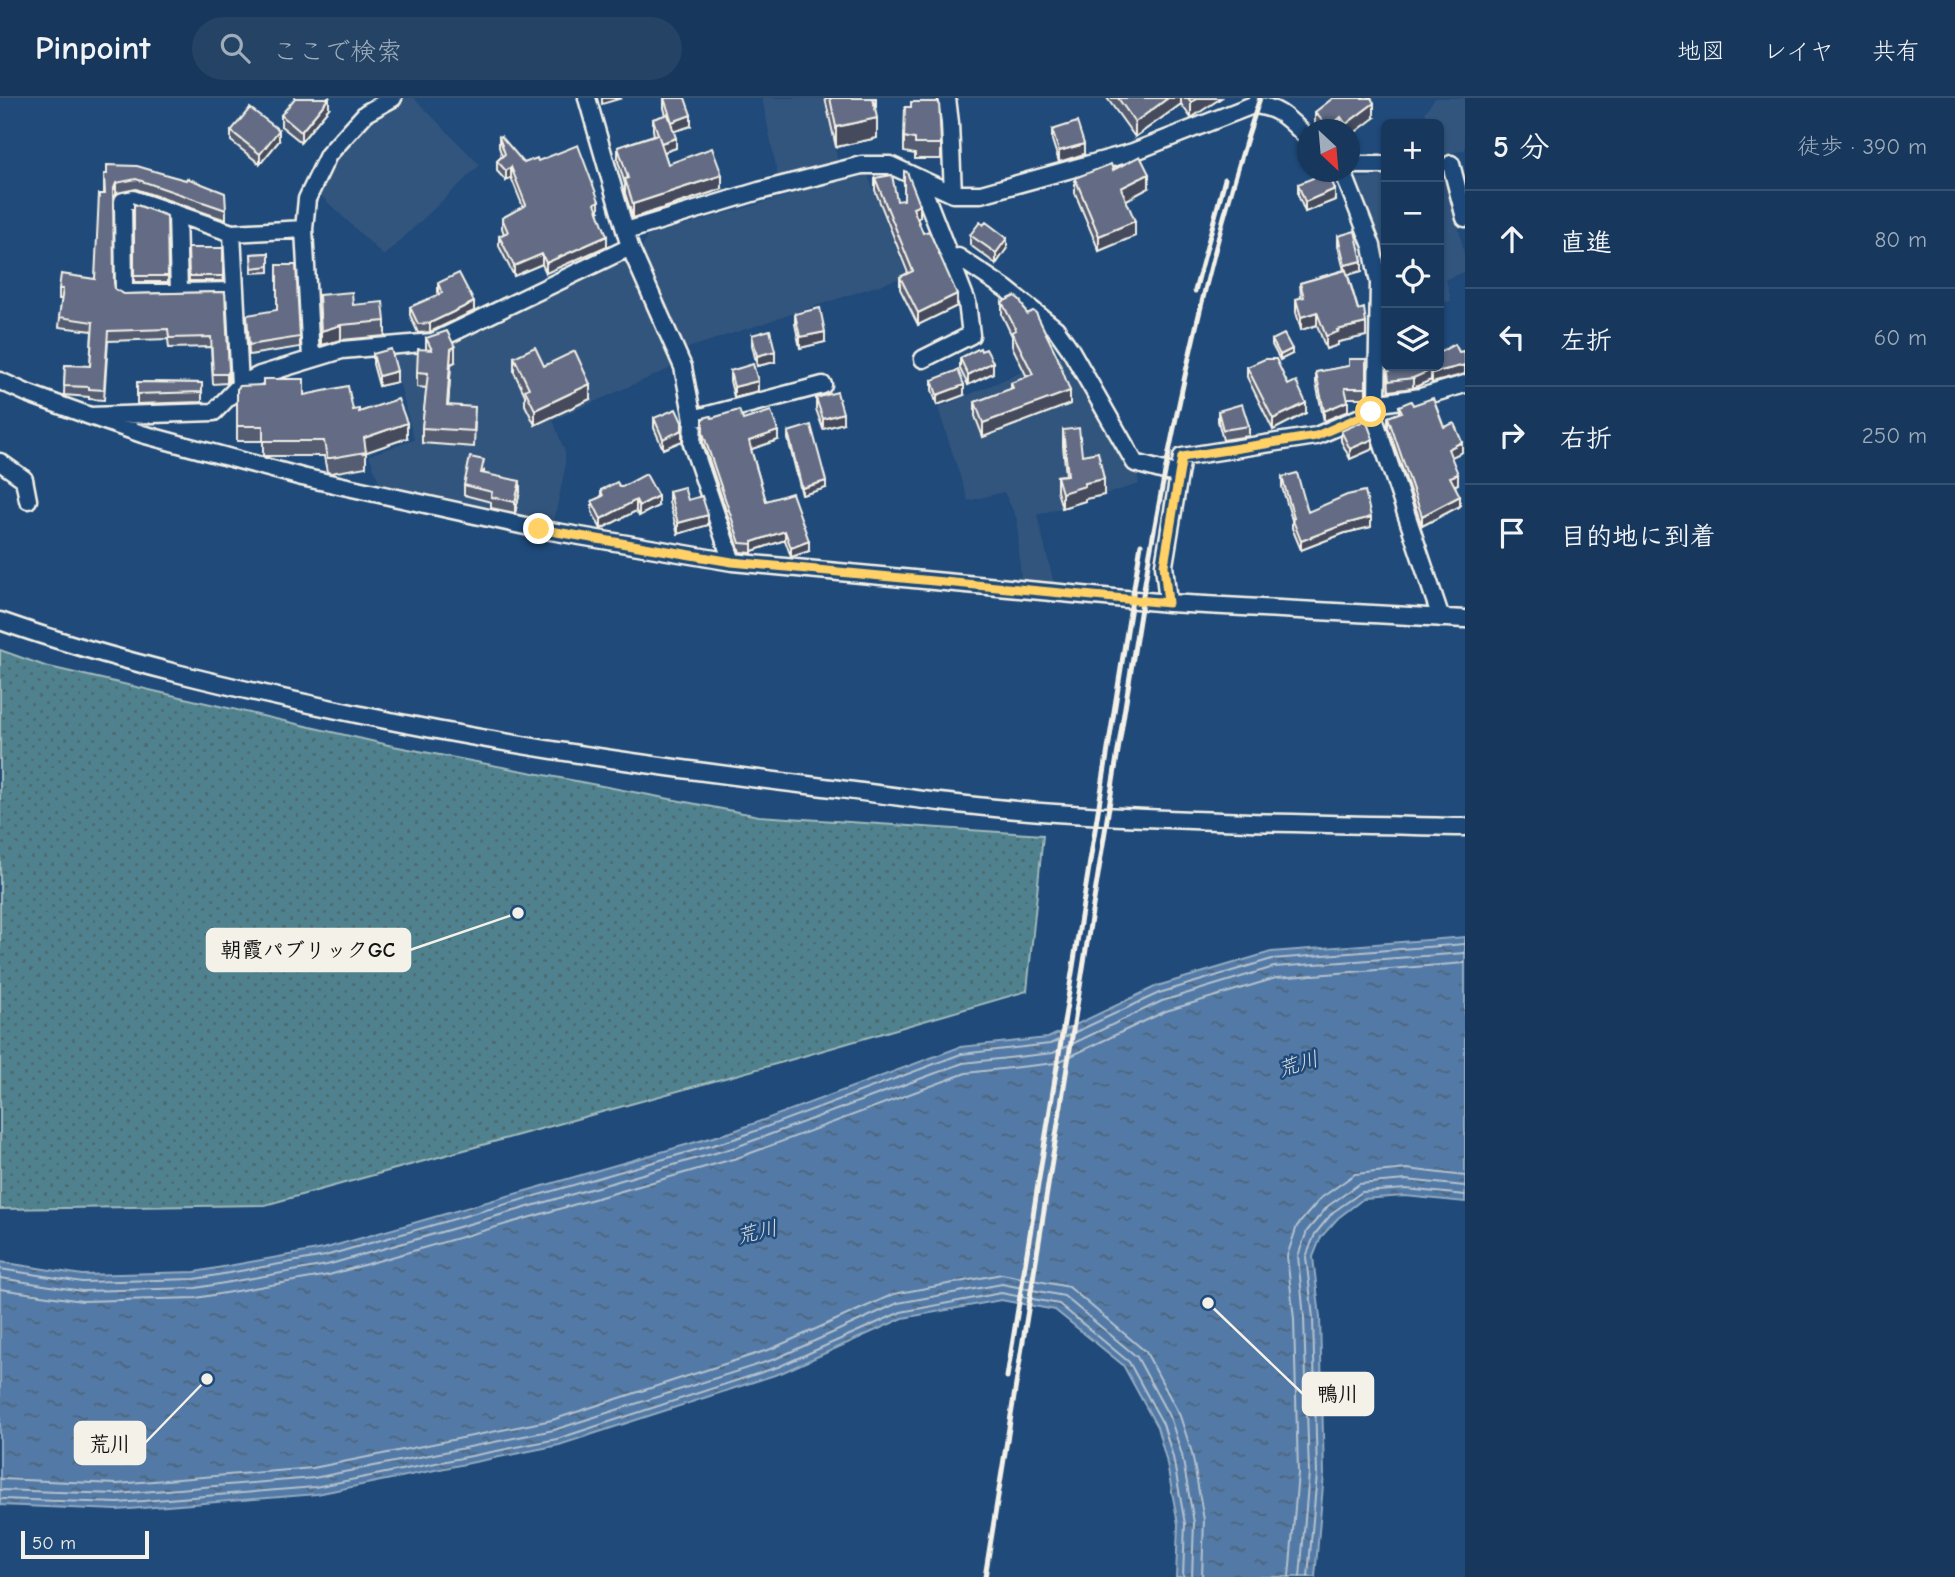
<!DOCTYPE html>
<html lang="ja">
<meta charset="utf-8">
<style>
body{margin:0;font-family:"Comic Neue","Klee One",sans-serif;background:#244365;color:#f1f3f6}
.controls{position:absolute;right:21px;top:21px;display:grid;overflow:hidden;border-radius:10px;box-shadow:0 2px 5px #0004}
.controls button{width:63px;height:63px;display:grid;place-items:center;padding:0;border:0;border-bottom:2px solid #365272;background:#17385c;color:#f1f3f6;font:35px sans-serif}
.compass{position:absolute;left:1297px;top:21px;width:63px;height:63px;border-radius:50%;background:#17385c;box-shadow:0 2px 5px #0004;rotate:154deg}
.scale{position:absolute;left:21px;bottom:18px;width:128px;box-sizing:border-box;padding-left:7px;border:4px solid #f4f1e8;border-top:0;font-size:19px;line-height:24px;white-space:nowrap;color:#f4f1e8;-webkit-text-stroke:5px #1f4a7a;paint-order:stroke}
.stop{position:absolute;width:21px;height:21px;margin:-16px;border:5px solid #ffd166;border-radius:50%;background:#fff}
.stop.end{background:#ffd166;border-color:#fff;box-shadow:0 2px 7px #0008}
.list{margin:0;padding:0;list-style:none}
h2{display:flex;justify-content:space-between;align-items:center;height:91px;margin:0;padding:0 28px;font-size:30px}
h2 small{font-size:23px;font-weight:400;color:#9eacbb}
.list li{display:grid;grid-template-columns:46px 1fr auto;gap:21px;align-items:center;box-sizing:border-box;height:98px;padding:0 28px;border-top:2px solid #365272}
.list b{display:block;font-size:26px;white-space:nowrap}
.list em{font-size:23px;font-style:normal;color:#9eacbb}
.icon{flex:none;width:38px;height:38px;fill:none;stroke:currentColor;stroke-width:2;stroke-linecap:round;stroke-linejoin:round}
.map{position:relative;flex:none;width:1465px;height:1479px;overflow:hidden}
header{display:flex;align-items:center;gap:42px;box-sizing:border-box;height:98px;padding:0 35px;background:#17385c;border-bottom:2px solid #365272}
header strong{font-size:33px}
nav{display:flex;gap:38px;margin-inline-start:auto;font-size:24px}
.search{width:490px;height:63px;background:#244365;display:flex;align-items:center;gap:18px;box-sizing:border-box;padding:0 24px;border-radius:38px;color:#9eacbb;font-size:26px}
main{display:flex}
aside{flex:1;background:#17385c}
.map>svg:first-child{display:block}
.built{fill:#33547d}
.grass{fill:url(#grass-dots);stroke:#a2babb;stroke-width:2}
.water{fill:url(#water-ripples);stroke:#93aac0;stroke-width:2}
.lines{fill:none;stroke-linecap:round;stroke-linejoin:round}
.shore{stroke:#b3c1ce;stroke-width:2}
.minor-casing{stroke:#f4f1e8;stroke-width:21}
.minor{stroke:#1f4a7a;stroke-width:16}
.rail{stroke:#f4f1e8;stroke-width:5}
.wall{fill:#555d72;stroke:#f4f1e8;stroke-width:2}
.shaded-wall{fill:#454c5c;stroke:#f4f1e8;stroke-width:2}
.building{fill:#636c84;stroke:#f4f1e8;stroke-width:2}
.route{stroke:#ffd166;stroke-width:9}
.labels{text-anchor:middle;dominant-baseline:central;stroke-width:5;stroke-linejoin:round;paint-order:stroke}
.water-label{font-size:21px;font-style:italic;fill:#dcdfde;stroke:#1f4a7a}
.leader{fill:none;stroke:#f4f1e8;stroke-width:2.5}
.callout-dot{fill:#f4f1e8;stroke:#1f4a7a;stroke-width:2.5}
.callout{fill:#f4f1e8;stroke:#f4f1e8;stroke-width:2.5}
.callout-label{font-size:21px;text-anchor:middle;font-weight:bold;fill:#111}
</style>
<header>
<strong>Pinpoint</strong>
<div class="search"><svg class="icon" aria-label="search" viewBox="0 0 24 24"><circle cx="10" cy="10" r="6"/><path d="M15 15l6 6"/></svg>ここで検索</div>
<nav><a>地図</a><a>レイヤ</a><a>共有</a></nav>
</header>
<main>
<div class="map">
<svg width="1465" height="1479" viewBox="0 0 1465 1479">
<defs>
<pattern id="grass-dots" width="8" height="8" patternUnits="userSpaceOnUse" patternTransform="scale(1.75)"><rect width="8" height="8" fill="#50828e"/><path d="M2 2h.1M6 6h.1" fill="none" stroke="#4d686e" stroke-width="1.8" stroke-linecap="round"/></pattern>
<pattern id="water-ripples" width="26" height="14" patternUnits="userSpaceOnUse" patternTransform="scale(1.75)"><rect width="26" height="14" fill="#527aa6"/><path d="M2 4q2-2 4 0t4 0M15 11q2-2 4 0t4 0" fill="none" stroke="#4e647b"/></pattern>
</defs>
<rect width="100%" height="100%" fill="#1f4a7a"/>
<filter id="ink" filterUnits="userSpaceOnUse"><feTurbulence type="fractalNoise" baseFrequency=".0143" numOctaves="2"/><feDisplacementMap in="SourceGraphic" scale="14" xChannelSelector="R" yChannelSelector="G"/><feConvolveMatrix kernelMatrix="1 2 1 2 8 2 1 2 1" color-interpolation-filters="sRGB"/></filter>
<g filter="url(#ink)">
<!-- built -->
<path class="built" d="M402,0h12l66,67 -96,91 -65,-62 16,-39 35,-37z
M762,0h62l14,64 -60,15z
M1435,0h30v52l-21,4 -5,-12v-18h-8l-6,-12z
M1447,73l18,87v14l-19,7 5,22 -12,2v-131z
M867,75l40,103 -225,74 -40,-101 5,-13z
M1386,78v136l-33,-133z
M628,158l50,109 -125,55 12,32v17l-12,57 -172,-39 -12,-32 45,-15 -22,-87z
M1066,255l71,121 2,10 -102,31 18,72 -34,-4 -4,-64 -13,-27 -36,9 -30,-93z"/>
<!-- grass -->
<path class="grass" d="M0,552l45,16 348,80 366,70 284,19 -16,156 -244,71 -518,143 -265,4z"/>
<!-- water -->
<path class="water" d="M1465,839v265l-60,-6 -42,3 -25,19 -17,19 -8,20 7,60 4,157 -9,103h-139l2,-53 -12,-65 -9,-32 -34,-62 -68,-55 -54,-10 -98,18 -122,55 -222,72 -242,49 -200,16 -117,-5v-243l82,13 113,-3 128,-23 408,-117 229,-85 88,-9 109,-52 114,-34z"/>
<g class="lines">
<!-- shore -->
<path class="shore" d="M0,1171l82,13 113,-3 130,-23 409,-117 227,-85 89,-10 109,-51 113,-34 193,-15
M0,1180l82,13 114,-3 131,-23 409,-118 227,-84 90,-10 109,-52 112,-34 191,-14
M0,1191l82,12 114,-3 133,-23 411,-118 226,-84 90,-10 110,-52 110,-33 189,-15
M0,1381l117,5 196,-16 239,-48 219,-71 123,-55 108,-20 67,13 77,65 34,64 12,37 12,67 -2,57
M0,1392l117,4 197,-16 240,-48 221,-71 123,-56 104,-19 62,12 73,61 34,63 11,35 12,68 -2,54
M0,1401l118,4 197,-16 242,-48 221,-72 123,-55 100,-19 58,11 70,58 34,62 10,33 12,67 -2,53
M1289,1479l9,-104 -4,-154 -7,-63 10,-30 24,-28 34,-24 52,-5 58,7
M1300,1479l9,-104 -5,-155 -6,-62 9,-25 21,-25 31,-22 47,-4 59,6
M1308,1479l9,-103 -4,-156 -7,-61 9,-23 18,-22 29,-20 44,-3 59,6"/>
<!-- minor casing -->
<g class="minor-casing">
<path id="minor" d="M587,0l43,149 53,120 10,52 -1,25 40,118
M947,0l3,25 3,71
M1451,66l14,54
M1350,67h36
M1343,74l29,74 7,37 -2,115 -5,14 69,206
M919,81l48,123 4,33 -48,24
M177,116l2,78
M626,133l133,-40 103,-26h28l63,29h28l152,-42 120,-47c27,2 36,15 55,33
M232,135l8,152
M950,161l8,-2 48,32 50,40 14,20 65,114 44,12
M235,193l-111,2 -1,-92 10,-2 99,34 72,-4
M311,260l-7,-129 3,-30 21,-44 38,-42 27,-15
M0,283l29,13 61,22 124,-4 26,-27 20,-10 82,-25 91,-8 197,-95
M1374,306l47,-7 44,-13
M90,318l52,18 160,43 237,52 193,33 436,41 297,16
M693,321l130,-34
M0,364l24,17 4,21
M1168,505l-4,-38 18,-108 134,-21 56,-24
M0,523c114,40 242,69 361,94 158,33 312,54 471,73 75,10 148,20 223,25 136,9 273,11 410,14"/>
</g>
<!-- minor -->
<use href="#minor" class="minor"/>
<!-- rail -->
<path class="rail" d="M1195,193l30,-112
M1007,1279l134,-833
M985,1479l164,-1019c28,-155 61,-310 111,-460"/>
</g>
<!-- wall -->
<path class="wall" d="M664,0l27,28 -17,5 2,17 -12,4 4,12 54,25 -89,29 -8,-25v-9l-7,-23v-14l36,-12 -1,-5v-11l13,-4 -2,-7z
M825,0h51v9h-1l2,31 -41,9z
M1107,0h114l-30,20 -10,-14 -46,33z
M329,10l-28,34 -20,-16v-11z
M1315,14l59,6 -25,12h-32l-2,-3z
M1052,32l32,24 -25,8 -7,-22z
M231,33l48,10 -19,23 -29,-23z
M499,39l25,26 14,-2 61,50h-1l9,35 -61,27 -4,-9 -28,12 -15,-30v-10l5,-2 -2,-6v-10l21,-11 -12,-30 -5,4 -9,-10v-10l5,-5 -3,-9z
M904,39l37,7v15h-26v-5l-11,-2z
M1113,72l36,18 -23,12 9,36 -36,15 -24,-58v-15z
M104,76l67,2 55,34v10l-90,-31 -20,4 -3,8 1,82 1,6 9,5 101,-2 4,89 -2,2 -14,1 -2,-37 -42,1 -1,-9 -60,2 -4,59 -15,-1v-2l-25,-2 1,-30 25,1 2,-35 -33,-4 3,-28h-3v-10l36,-10 9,-85z
M875,80l22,23 23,16 -3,1 6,15 34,73 -39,19 -18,-36v-12l8,-4 -33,-83z
M1298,86l37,16 -30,12 -7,-17z
M134,106l33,12 1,66h-34z
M970,137l37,13 -11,16 -26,-19z
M1338,138l24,35 -14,4 18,61 -28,6v3l-12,4 -9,-24 -16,5 -5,-18v-13l5,-1 -1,-15 44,-13 -6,-24z
M188,150h35v33h-34z
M269,155v19l-17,1 -1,-19z
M438,185l36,28 -44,21 -12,1 -8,-18v-8l29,-12 -1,-3z
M319,197l34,10 32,16v15l-44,4 -20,5z
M1002,204l68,102 -87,33 -8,-21v-14l36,-13v-6l16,-6 -15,-31v-10l-10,-21z
M795,216l30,28 -25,6 -5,-24z
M247,217l53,22v10l-51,8z
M752,237l23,27 -18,4 -5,-21z
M426,240l29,24 -4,2 -3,41 27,17 -1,25 -52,-4v-15l5,-40 -10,-1v-15l9,-22z
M1272,242l20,14 -12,6 -8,-15z
M981,253l12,22 -25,12 -8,-16v-11z
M373,256l24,28 -18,4 -6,-22z
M514,259l30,9 46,33 -55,26 -10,-20v-10l-11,-23z
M1366,261v39h-19l1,13 -24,10 -8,-38v-11l33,-6z
M1439,268l-7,17 -1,-3 -18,8 -24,3 -1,-19z
M1247,269l41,18 18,28 -33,17 -26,-53z
M730,273l28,20 -24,6 -4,-16z
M932,282l32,15 -27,10 -5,-15z
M137,284l65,1v19l-65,2z
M263,287l41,10 49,15 54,28 -41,14v15l-35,6 -4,-1 -3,-16h-61v-15h-26v-52z
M816,300l27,25 -20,6 -7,-20z
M1413,307l31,22 18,25 -11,5 7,27 -3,1 5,21 -38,20 -34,-99v-10l11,-4v-7z
M1218,313l31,15v10l-26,4 -5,-19z
M654,320l28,23 -19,8 -9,-21z
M703,320l40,2 35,20 -27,9 15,52 43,50 -18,6 -6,-17 -33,11v2l-12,-1 -37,-110z
M1063,332l19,25 22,40 -19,4v2l-23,7 -5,-17v-15l9,-1 -3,-29z
M1341,333l32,18 -23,10 -9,-18z
M788,334l38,56 -24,7 -14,-56z
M484,373v2l36,19 -5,21 -24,-5v-6l-27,-7v-10z
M1282,379l26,35 63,15 -26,6 -44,17 -9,-22v-8l-10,-33z
M620,389l38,19 -19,10 -3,-5 -35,18 -9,-17v-11l9,-4v-7z
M669,393l19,9 20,25 -30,9 -9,-32z"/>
<!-- shaded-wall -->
<path class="shaded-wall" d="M329,0v10l-28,34v-10z
M602,0h20l-20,6z
M1168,0h13v6l-46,33v-15z
M1198,0h23l-30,20v-16z
M1374,5v15l-25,19v-7h-3v-6z
M691,17v11l-19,6v-10z
M1341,19v13h-13v-2z
M877,20v20l-41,9v-20z
M279,32v11l-19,23v-10z
M676,40v10l-15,5v-10z
M1084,46v10l-25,8v-11z
M511,69v10l-5,4v-10z
M1149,76v14l-28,15v-15z
M722,77v14l-89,29v-14z
M116,85v10l-3,8v-10z
M1335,91v11l-30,12v-10z
M599,103v10l-4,2v-10z
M920,107v12l-7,3v-12z
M1135,123v15l-36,15v-15z
M607,138v10l-61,27v-10z
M1007,140v10l-11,16v-11z
M542,156v10l-28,12v-10z
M1362,163v10l-17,4v-10z
M957,196v12l-39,19v-12z
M474,204v9l-44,21v-9z
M1317,214v13l-16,5v-13z
M1366,225v13l-28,6v3l-12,4v-13l11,-6z
M341,227v15l-20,5v-14z
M825,234v10l-25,6v-11z
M455,249v15l-4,2 -4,57 4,-72z
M1292,251v5l-12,6v-5z
M775,253v11l-18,4v-10z
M993,264v11l-25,12v-10z
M1465,267v9l-33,9v-10z
M1431,272v10l-18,8v-10z
M229,273v10l-2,2v-9z
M397,273v11l-18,4v-10z
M758,283v10l-24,6v-10z
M590,286v15l-55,26v-15z
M964,287v10l-27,10v-10z
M1070,293v13l-87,33v-14z
M1348,303v10l-24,10v-10z
M1306,305v10l-33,17v-11z
M843,315v10l-20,6v-10z
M682,324v19l-19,8v-10z
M407,325v15l-43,15v-15z
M778,333v9l-29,10v-9z
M1373,341v10l-23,10v-10z
M1462,344v10l-14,7v-10z
M1458,376v10l-8,3v-10z
M1104,381v16l-19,4v2l-23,7v-15l23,-10z
M520,383v11l-5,21v-11z
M826,383v7l-24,7v-7z
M658,398v10l-19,10v-10z
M1460,398v10l-38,20v-10z
M636,402v11l-35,18v-10z
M708,417v10l-30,9v-11z
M1371,419v10l-26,6 -44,17v-9l44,-17z
M785,433v9l-33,11v-9z
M809,443v10l-18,6v-9z"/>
<!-- building -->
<path class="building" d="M295,0h34l-28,34 -20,-17z
M664,0h21l6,17 -19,7z
M830,0h43l4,20 -41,9z
M1118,0h50l-33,24z
M1188,0h10l-7,4z
M1333,0h38l3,5 -28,21 -5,-7 -13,11 -13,-16z
M911,4h28l2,42h-26v-5l-11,-2 1,-30h6z
M250,10l29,22 -19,24 -29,-23z
M668,16l8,24 -15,5 -8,-24z
M1077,24l7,22 -25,7 -7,-21z
M658,36l10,30 44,-16 10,27 -89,29 -8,-25 3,-1 -10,-31z
M501,38l23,27 13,-5 1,3 40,-16 21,56 -4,2 12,33 -61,27 -4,-9 -28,12 -15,-30 9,-4 -6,-14 24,-13 -15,-38 -5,4 -9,-10 8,-7 -6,-17z
M1140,58l9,18 -28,14 14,33 -36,15 -24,-58 36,-14 2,6z
M107,67l30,1 34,10 15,4 1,-2 38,15 1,17 -90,-31 -20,4 -3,8 1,92 1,6 9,5 101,-2 4,79 -2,3h-14l-2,-37 -42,1 -1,-9 -60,2 -4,59 -15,-1v-2l-25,-1 1,-21 25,1 3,-44 -34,-5 4,-28h-4l2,-15 34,5 4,-85h6l-1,-20h3z
M904,73l3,1 13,33 -7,3 10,25 6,-2 28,63 -39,19 -18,-36 13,-6 -38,-93 17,-3 5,26 7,-1z
M1328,74l7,17 -30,13 -7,-18z
M134,106l33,12 1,60h-34z
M980,124l3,3 3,-3 21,16 -11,15 -26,-18z
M1355,133l7,30 -17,4 -7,-29z
M188,150h35v28h-34z
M269,155v13l-17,2 -1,-14z
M277,167h19l4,72 -51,8 -2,-30 30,-5z
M1346,172l12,40 6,-2 2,15 -29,7 1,2 -12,4 -9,-24 -16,5 -5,-18 8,-2 -4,-14z
M459,175l15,29 -44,21 -12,1 -8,-17 32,-14 -4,-10z
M352,194l1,13 30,-3 2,19 -44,4 -20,6 -2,-36z
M1015,198l5,4 7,14 6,-3 3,2 21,43 13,35 -87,32 -8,-21 38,-14 -2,-5 22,-9 -21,-42 4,-2 -14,-28z
M820,210l5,24 -25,5 -5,-23z
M770,232l5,21 -18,5 -5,-21z
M447,233l8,16 -4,2 -4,56 28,2 -1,24 -52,-3 6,-55 -11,-1 1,-23 14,1 -6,-12z
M1284,236l8,15 -12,6 -8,-15z
M1455,246l4,8 4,-1 2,6v8l-33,8 -1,-3 -18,8 -24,3 -1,-9 9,-6h42v-20l1,6z
M535,249l9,19 31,-15 15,33 -55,26 -10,-20 4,-2 -15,-31z
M980,250l1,3 5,-2 7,13 -25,13 -8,-17z
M391,251l6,22 -18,5 -6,-22z
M1265,261h11l12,26 8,-4 10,22 -33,16 -26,-52z
M1349,261h17v29h-21l3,13 -24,10 -8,-39 33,-6z
M753,266l5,17 -24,6 -4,-16z
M958,272l6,15 -27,10 -5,-15z
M263,281h41v16l44,-9 5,24 6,-1v3l39,-13 9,24 -43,15 2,14 -35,6h-4l-3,-17h-61v-15h-26v-37l3,-3 23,-1z
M137,284l65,1v9l-65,2z
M837,294l6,21 -20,6 -7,-21z
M1433,300l11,29 10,-4 8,19 -14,7 10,25 -8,3 10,19 -38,20 -34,-99 14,-5 -3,-6 12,-5 2,4z
M1242,306l7,22 -26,4 -5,-19z
M676,311l6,13v8l-19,9 -9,-21z
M739,312l4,10 28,-9 7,20 -29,10 3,12 14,48 26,-8 17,48 -18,7 -6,-17 -33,11v2l-12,-1 -37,-110v-15l8,-2 1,2z
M1366,322l7,19 -23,10 -9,-18z
M811,327l15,56 -24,7 -14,-56z
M1079,330l3,27 16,-3 6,27 -19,4v3l-23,7 -5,-17 11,-1 -5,-45z
M470,359l14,3 -3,13 39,8 -5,21 -24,-5 1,-5 -28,-7z
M1297,375l11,39 39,-17 18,-4 6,26 -26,7 -44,17 -9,-23h2l-12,-41z
M646,376l12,22 -19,10 -3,-6 -35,19 -9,-18 11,-5 -2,-6 16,-8 3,5h2z
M684,389l4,13 14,-4 6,19 -30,8 -9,-32z"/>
</g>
<g class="lines" filter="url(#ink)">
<!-- route -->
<path class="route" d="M539,431l193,33 436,41 -4,-38 18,-108 134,-21 55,-24"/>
</g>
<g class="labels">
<!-- water labels -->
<g class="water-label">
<text transform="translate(1298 966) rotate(-17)">荒川</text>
<text transform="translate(757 1134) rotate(-13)">荒川</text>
</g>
</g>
<!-- callouts -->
<path class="leader" d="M518 815L410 852M1208 1205L1303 1296M207 1281L145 1345"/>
<g class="callout-dot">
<circle cx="518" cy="815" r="7"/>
<circle cx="1208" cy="1205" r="7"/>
<circle cx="207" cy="1281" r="7"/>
</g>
<g class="callout">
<rect x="207" y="831" width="203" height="42" rx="7"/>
<rect x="1303" y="1275" width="70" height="42" rx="7"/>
<rect x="75" y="1324" width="70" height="42" rx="7"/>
</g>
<g class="callout-label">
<text x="308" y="859">朝霞パブリックGC</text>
<text x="1338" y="1303">鴨川</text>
<text x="110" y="1353">荒川</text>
</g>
</svg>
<div class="controls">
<button>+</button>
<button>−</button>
<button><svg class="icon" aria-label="locate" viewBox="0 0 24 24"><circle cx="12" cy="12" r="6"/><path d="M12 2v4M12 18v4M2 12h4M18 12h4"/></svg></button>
<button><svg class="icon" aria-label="layers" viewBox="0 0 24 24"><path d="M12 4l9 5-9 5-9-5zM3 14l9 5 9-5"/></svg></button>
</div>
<svg class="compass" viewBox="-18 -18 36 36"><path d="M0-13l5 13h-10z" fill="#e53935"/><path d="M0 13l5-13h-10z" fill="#9eacbb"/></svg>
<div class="scale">50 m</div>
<div class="stop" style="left:1371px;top:314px"></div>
<div class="stop end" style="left:539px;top:431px"></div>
</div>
<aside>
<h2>5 分<small>徒歩 · 390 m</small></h2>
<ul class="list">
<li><svg class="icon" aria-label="ahead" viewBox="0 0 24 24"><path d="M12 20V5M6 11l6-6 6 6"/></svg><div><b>直進</b></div><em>80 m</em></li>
<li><svg class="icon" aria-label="left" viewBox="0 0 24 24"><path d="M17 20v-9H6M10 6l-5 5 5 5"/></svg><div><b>左折</b></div><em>60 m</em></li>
<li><svg class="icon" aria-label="right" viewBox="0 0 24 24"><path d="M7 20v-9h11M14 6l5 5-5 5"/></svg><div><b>右折</b></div><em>250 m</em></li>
<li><svg class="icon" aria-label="arrive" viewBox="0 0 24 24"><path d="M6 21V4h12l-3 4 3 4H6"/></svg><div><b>目的地に到着</b></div></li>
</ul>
</aside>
</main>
